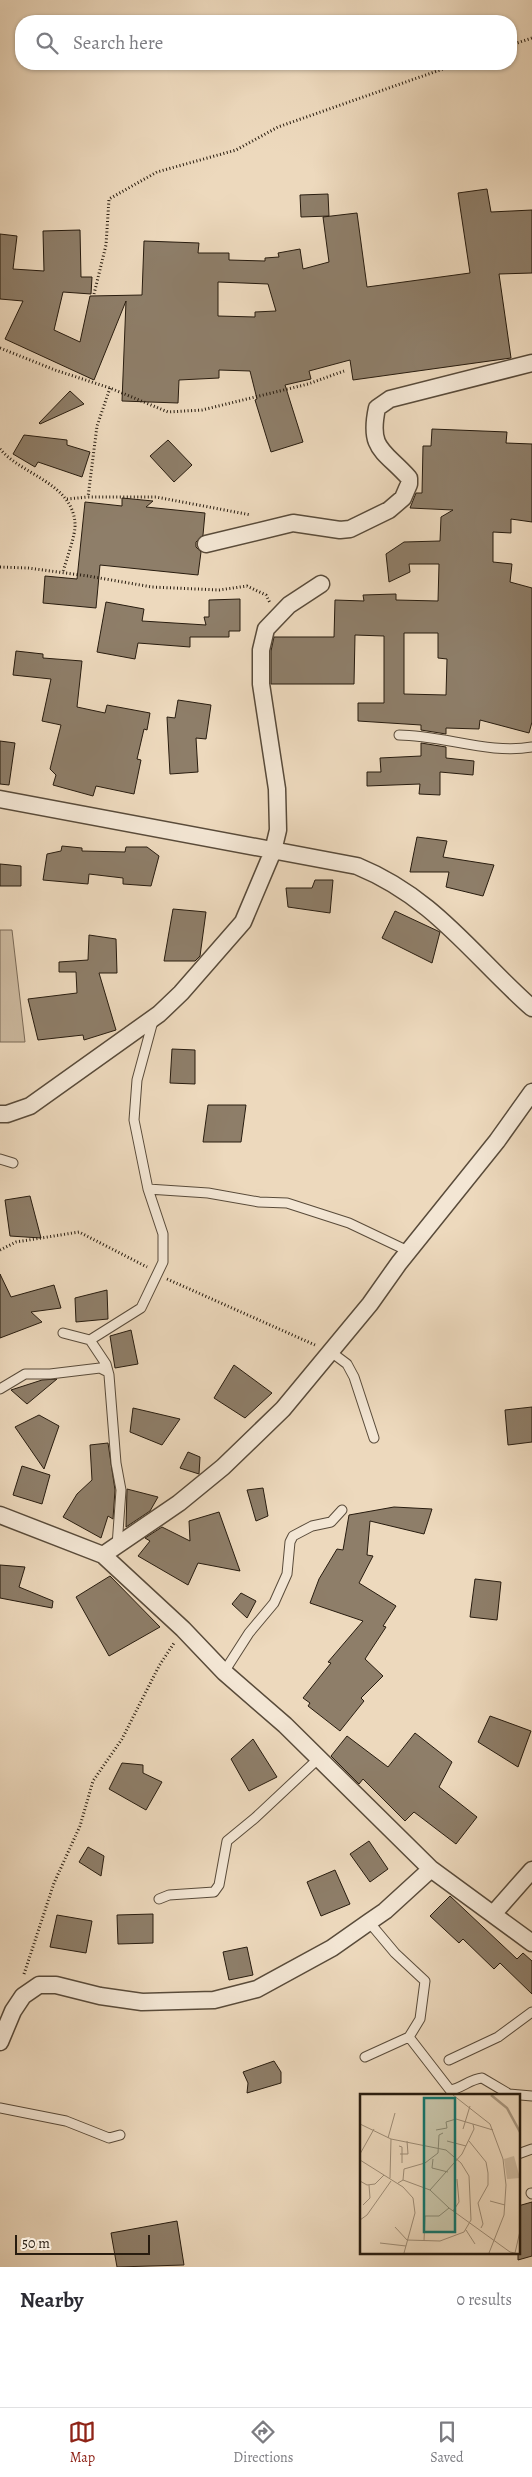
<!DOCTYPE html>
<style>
body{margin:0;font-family:Alegreya,serif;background:#f7f7f7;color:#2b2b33}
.scale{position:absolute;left:15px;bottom:12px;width:135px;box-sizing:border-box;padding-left:5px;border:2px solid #281c0f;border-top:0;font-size:14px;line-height:18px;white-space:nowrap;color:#281c0f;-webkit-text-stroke:4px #f3e6d4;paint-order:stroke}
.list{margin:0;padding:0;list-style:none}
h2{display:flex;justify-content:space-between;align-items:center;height:65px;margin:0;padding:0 20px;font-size:21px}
h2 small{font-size:16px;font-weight:400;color:#7c7c81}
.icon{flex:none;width:28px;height:28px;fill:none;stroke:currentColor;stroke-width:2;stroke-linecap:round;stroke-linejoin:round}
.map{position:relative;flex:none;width:532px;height:2267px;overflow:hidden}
.search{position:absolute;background:#fff;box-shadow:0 1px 4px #0004;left:15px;right:15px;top:15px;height:55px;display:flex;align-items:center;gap:12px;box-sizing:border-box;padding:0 18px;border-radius:20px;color:#7c7c81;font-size:19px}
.sheet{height:140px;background:#fff}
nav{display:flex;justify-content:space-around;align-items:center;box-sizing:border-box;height:70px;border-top:1px solid #e1e1e2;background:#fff;font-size:14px;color:#7c7c81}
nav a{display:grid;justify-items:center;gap:2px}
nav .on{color:#8f2418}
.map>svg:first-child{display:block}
.green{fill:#ccb99f;stroke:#7a6a57}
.building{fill:#8e7e69;stroke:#281c0f;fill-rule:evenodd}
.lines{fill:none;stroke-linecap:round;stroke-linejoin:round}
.lane-casing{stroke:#594b3a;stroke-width:11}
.street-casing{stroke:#594b3a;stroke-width:19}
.path{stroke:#281c0f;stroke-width:3;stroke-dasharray:1 2.5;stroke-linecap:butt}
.lane{stroke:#f3e6d4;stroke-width:9}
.street{stroke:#f3e6d4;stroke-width:16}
.inset-river{fill:none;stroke:#aa9982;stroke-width:2.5}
.inset-road{fill:none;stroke:#9e8d77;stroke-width:1}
.view{fill:#0f766e;fill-opacity:0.15;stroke:#0f766e;stroke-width:2.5}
.inset-edge{fill:none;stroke:#281c0f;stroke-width:2.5}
</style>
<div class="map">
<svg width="532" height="2267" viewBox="0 0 532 2267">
<rect width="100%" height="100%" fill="#edd9bd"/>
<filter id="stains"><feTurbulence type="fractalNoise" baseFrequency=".004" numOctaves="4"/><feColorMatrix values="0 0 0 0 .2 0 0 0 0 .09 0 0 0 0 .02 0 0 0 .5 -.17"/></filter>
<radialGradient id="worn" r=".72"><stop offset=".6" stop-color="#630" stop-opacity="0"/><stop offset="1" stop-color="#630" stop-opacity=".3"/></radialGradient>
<!-- green -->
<path class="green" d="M0,930h12l13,112h-25z"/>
<!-- building -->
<path class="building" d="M487,189l4,23 41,-2v63l-33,1 12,84 -158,22 -3,-20 -41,11 2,8 -26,6 18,57 -32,10 -16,-52 2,-1 -7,-28 -31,-1v8l-40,2 -1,23 -56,-2 4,-100 -32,79 -89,-41 18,-38 -23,-2v-65l17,2 -4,33 31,2 -1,-40 37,-1 1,47h11l-1,17 -28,-2 -9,38 26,12 10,-46 52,-1 2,-54 55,2 -1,10h31v7l36,1v-3l14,-1 -1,-4 22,-4 3,20 26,-7 -6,-45 34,-4 10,74 103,-14 -12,-80zM218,282l50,2 8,27 -21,1v5l-37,-1z
M328,194l1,22 -28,1 -1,-22z
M70,391l14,13 -44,20 -1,-1z
M432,429l75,3 -1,11 26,1v78l-21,-3v14l-18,-1v30l19,2 -2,18 22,6v134l-3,11 -49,-13 -1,9 -33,-1v6l-25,-4v-5l-63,-4v-18h26v-67l-29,-1 -1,49h-83v-33l3,-14h60l1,-37 29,1 -1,-6 33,-1v6l42,1 1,-37h-30l1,8 -21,10 -3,-28 18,-12 36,-1 1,-24 12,-7 -43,-2 6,-15h6l1,-47h8zM404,633h34v25l9,1 -1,36 -42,-1z
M24,435l43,5v5l23,7 -8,25 -44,-15 -3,5 -22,-13z
M168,440l24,25 -18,17 -24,-26z
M122,498l31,3 -7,6 59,6 -2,22 -7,7v5l5,5 -3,23 -98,-10 -4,43 -53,-5 2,-27 32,3 8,-77 37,4z
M240,599v32h-11v6h-39v10l-52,-4 -3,16 -38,-7 9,-50 38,7 -2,12 64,4 -2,-8h5v-17z
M16,651l27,3v4l39,3 -5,46 28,6 2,-8 43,8 -3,17 -3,-1 -7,30 4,1 -7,34 -38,-8 -3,10 -40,-11 3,-10 -6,-6 11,-44 -19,-4 9,-42 -38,-4z
M178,700l33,5 -5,34 -10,-1 2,34 -28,2 -3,-57 8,1z
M0,741l15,2 -6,42 -9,-1z
M421,743l25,4v11l28,3 -1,14 -33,-3v23l-21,-1 1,-10 -53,2v-14h14l-1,-14 41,-2z
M417,837l30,4 -4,16 51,8 -11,31 -37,-9 3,-15h-39z
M62,846l20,2v3l43,1 1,-5h21l12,9 -8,30 -28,-2v-6l-34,-4 -1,10 -45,-4 4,-26 14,-3z
M0,864l21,2v20h-21z
M315,880h18l-3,33 -42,-6 -2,-19h26z
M173,909l33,3 -6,44 -5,5h-31z
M395,911l45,21 -8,31 -50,-25z
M89,935l27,4 1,34h-18l17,57 -32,10 -1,-5 -45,5 -10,-41 49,-6 -1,-21h-17v-10l29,-2z
M172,1049l23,1v34l-25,-1z
M208,1105h38l-5,37h-38z
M30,1196l11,42 -31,-2 -5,-36z
M0,1274l11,23 43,-12 7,23 -30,4 11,10 -42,16z
M107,1290l1,29 -32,3 -1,-24z
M131,1330l7,34 -23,4 -5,-32z
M234,1365l38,28 -27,25 -31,-20z
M57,1379l-30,25 -16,-14 31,-10z
M532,1407v35l-24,3 -3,-35z
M133,1408l47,11 -18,26 -32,-13z
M39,1415l20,11 -15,43 -29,-42z
M108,1443l7,47 -2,29 -5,-3 -7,22 -38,-21 14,-23 15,-14 -2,-35z
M188,1452l12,5 -1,17 -19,-6z
M22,1466l28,9 -8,29 -29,-9z
M263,1488l5,28 -12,5 -9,-31z
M127,1489l31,8 -8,14 -24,16z
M394,1507l38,2 -8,25 -54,-13 -3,34 6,1 -14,27 37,23 -13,20 3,1 -21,32 18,17 -22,22 3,3 -24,30 -32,-25 2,-3 -7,-5 28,-35 -3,-1 35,-41 -53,-18 9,-24 18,-30 6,1 6,-35z
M219,1512l21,59 -42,-8 -10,22 -50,-29 12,-15 -5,-3 17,-11 28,14 -1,-20z
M0,1565l25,2 -6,20 34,14 -1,7 -52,-10z
M110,1576l50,51 -51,29 -33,-59z
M475,1579l26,3 -4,38 -27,-3z
M241,1593l15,8 -9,17 -15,-14z
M490,1716l41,15 -13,36 -40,-25z
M415,1733l37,29 -13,25 38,30 -21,27 -42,-32 -9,9 -42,-42 -4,5 -28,-28 16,-20 41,31z
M253,1739l24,38 -28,14 -18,-32z
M122,1763l21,2v8l19,9 -16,28 -37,-21z
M369,1841l19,28 -18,13 -20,-28z
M88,1847l16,9 -3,20 -22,-14z
M335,1870l15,34 -29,12 -14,-34z
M450,1896l67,63 6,-6 9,8v33l-32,-31 -6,6 -31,-30 -4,4 -29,-27z
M153,1914v29l-35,1 -1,-29z
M57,1915l35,6 -6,32 -36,-6z
M247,1947l6,28 -24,5 -6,-28z
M274,2061l7,11v11l-34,10 1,-10 -5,-11z
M532,2202v54l-14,4v-54z
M177,2221l7,44 -67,2 -6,-34z"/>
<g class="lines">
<!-- lane casing -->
<g class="lane-casing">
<path id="lane" d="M399,735c43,0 92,20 133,12
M153,1021l-16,59 -3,40 14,69 60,4 51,9 28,1 62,20 59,28
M0,1159l13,4
M63,1333l27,7 16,24 3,11 7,88 5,27 -4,56
M90,1340l51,-32 22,-46v-28l-15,-45
M331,1352l16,12 7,13 20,61
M0,1389l25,-15h25l50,-6 8,4
M224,1672l25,-39 25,-30 13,-29 3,-32 3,-6 19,-10 19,-4 11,-12
M159,1899l10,-4 45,-3 5,-7 8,-44 28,-23 63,-59
M409,2037l41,53c11,-1 20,-11 32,-12l27,16 23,2
M365,2057l44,-20 11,-18 5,-38 -30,-28 -26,-31
M449,2060l49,-23 34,-25
M0,2108l66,13 43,17 11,-3
M518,2154l14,-5
M531,2193l1,1"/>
</g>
<!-- street casing -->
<g class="street-casing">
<path id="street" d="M206,544l87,-21 47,7 10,-1 39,-19 14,-12 6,-14v-6c-25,-28 -41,-28 -32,-70l13,-9 142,-36
M0,799l357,67c78,32 115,89 175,142
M0,1114h7l23,-8 129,-92 22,-21 62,-71 30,-71 5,-21 -1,-41 -16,-105v-34l5,-21 23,-24 32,-21
M0,1515l103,40 80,74 41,43 61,53 146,144 101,74
M103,1555l76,-52 44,-36 60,-58 87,-105 29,-41 98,-122 35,-49
M494,1913l38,-43
M0,2042l13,-31 10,-15 16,-11h17l44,11 42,6 72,-2 43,-11 75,-41 37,-26 16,-11 46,-42"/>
</g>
<!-- path -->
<path class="path" d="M511,45l21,-7
M94,294l12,-49 3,-46 48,-27 79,-22 42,-23 179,-63
M0,348l55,22 55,18 58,24 34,-2 106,-26 36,-13
M110,388l-13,38 -9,71h68l95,18
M0,449c22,26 72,34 75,74 1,12 -9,37 -12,49
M67,499l21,-2
M0,567l28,1 60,8 64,11 67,3 28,-4 19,9 4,8
M0,1250l16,-8 63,-10 68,35
M167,1279l148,66
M24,1974l30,-91 26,-57 13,-45 29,-42 37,-73 15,-23"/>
<!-- lane -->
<use href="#lane" class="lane"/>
<!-- street -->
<use href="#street" class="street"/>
</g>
<!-- overview -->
<g transform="translate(360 2094)">
<rect width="160" height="160" fill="#edd9bd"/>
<path d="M154,62l6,22 -13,1 -3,-20z" fill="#ccb99f"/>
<path class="inset-river" d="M131,1l16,13 13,24"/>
<path class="inset-road" d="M93,1l37,29 13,35 3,26 -2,30 -15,38M0,30l31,15 55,11 15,13 8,13 2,44 -7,12 -24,9 -33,-1 -12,-13M103,35l7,-23M76,36l11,-2 -1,-6 10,-3 37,11M28,44l7,-25M87,47l19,5M109,47l17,21 2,11v12l-10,18 5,21 -2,4M39,52l3,1v16M0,60l14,-25M40,60h8l-1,-13M73,65l-1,9 16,4M0,66l43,27 10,11 2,15 -11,40M30,84l1,-39M43,86l1,-11 21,-6 13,-10 1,-18 4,-2M0,87l7,4 8,-1 9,-9M38,89l5,-3 27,10 19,18 61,44 5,1 5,-22M70,96l32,-36 12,-25 -1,-5M130,107l15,4M3,111l7,-7 -1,-13M93,117l6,-9 -2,-23M0,126l7,-5 24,-34M106,136l9,14M64,147l1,-25h14l10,-8M20,149l26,3"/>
<path class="view" d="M64,4h31v134h-31z"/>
<rect width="160" height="160" class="inset-edge"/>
</g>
<rect width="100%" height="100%" filter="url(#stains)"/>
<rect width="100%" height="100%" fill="url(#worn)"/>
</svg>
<div class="scale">50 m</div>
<div class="search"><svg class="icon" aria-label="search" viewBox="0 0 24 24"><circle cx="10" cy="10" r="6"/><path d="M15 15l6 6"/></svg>Search here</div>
</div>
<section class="sheet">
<h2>Nearby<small>0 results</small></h2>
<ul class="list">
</ul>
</section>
<nav>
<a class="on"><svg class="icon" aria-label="map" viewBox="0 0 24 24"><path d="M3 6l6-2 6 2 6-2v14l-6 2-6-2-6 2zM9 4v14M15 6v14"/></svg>Map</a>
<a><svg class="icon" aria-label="directions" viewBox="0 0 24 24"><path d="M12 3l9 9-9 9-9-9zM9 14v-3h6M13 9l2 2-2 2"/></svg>Directions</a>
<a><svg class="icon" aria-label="saved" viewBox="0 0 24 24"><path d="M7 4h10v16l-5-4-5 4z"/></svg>Saved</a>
</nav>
